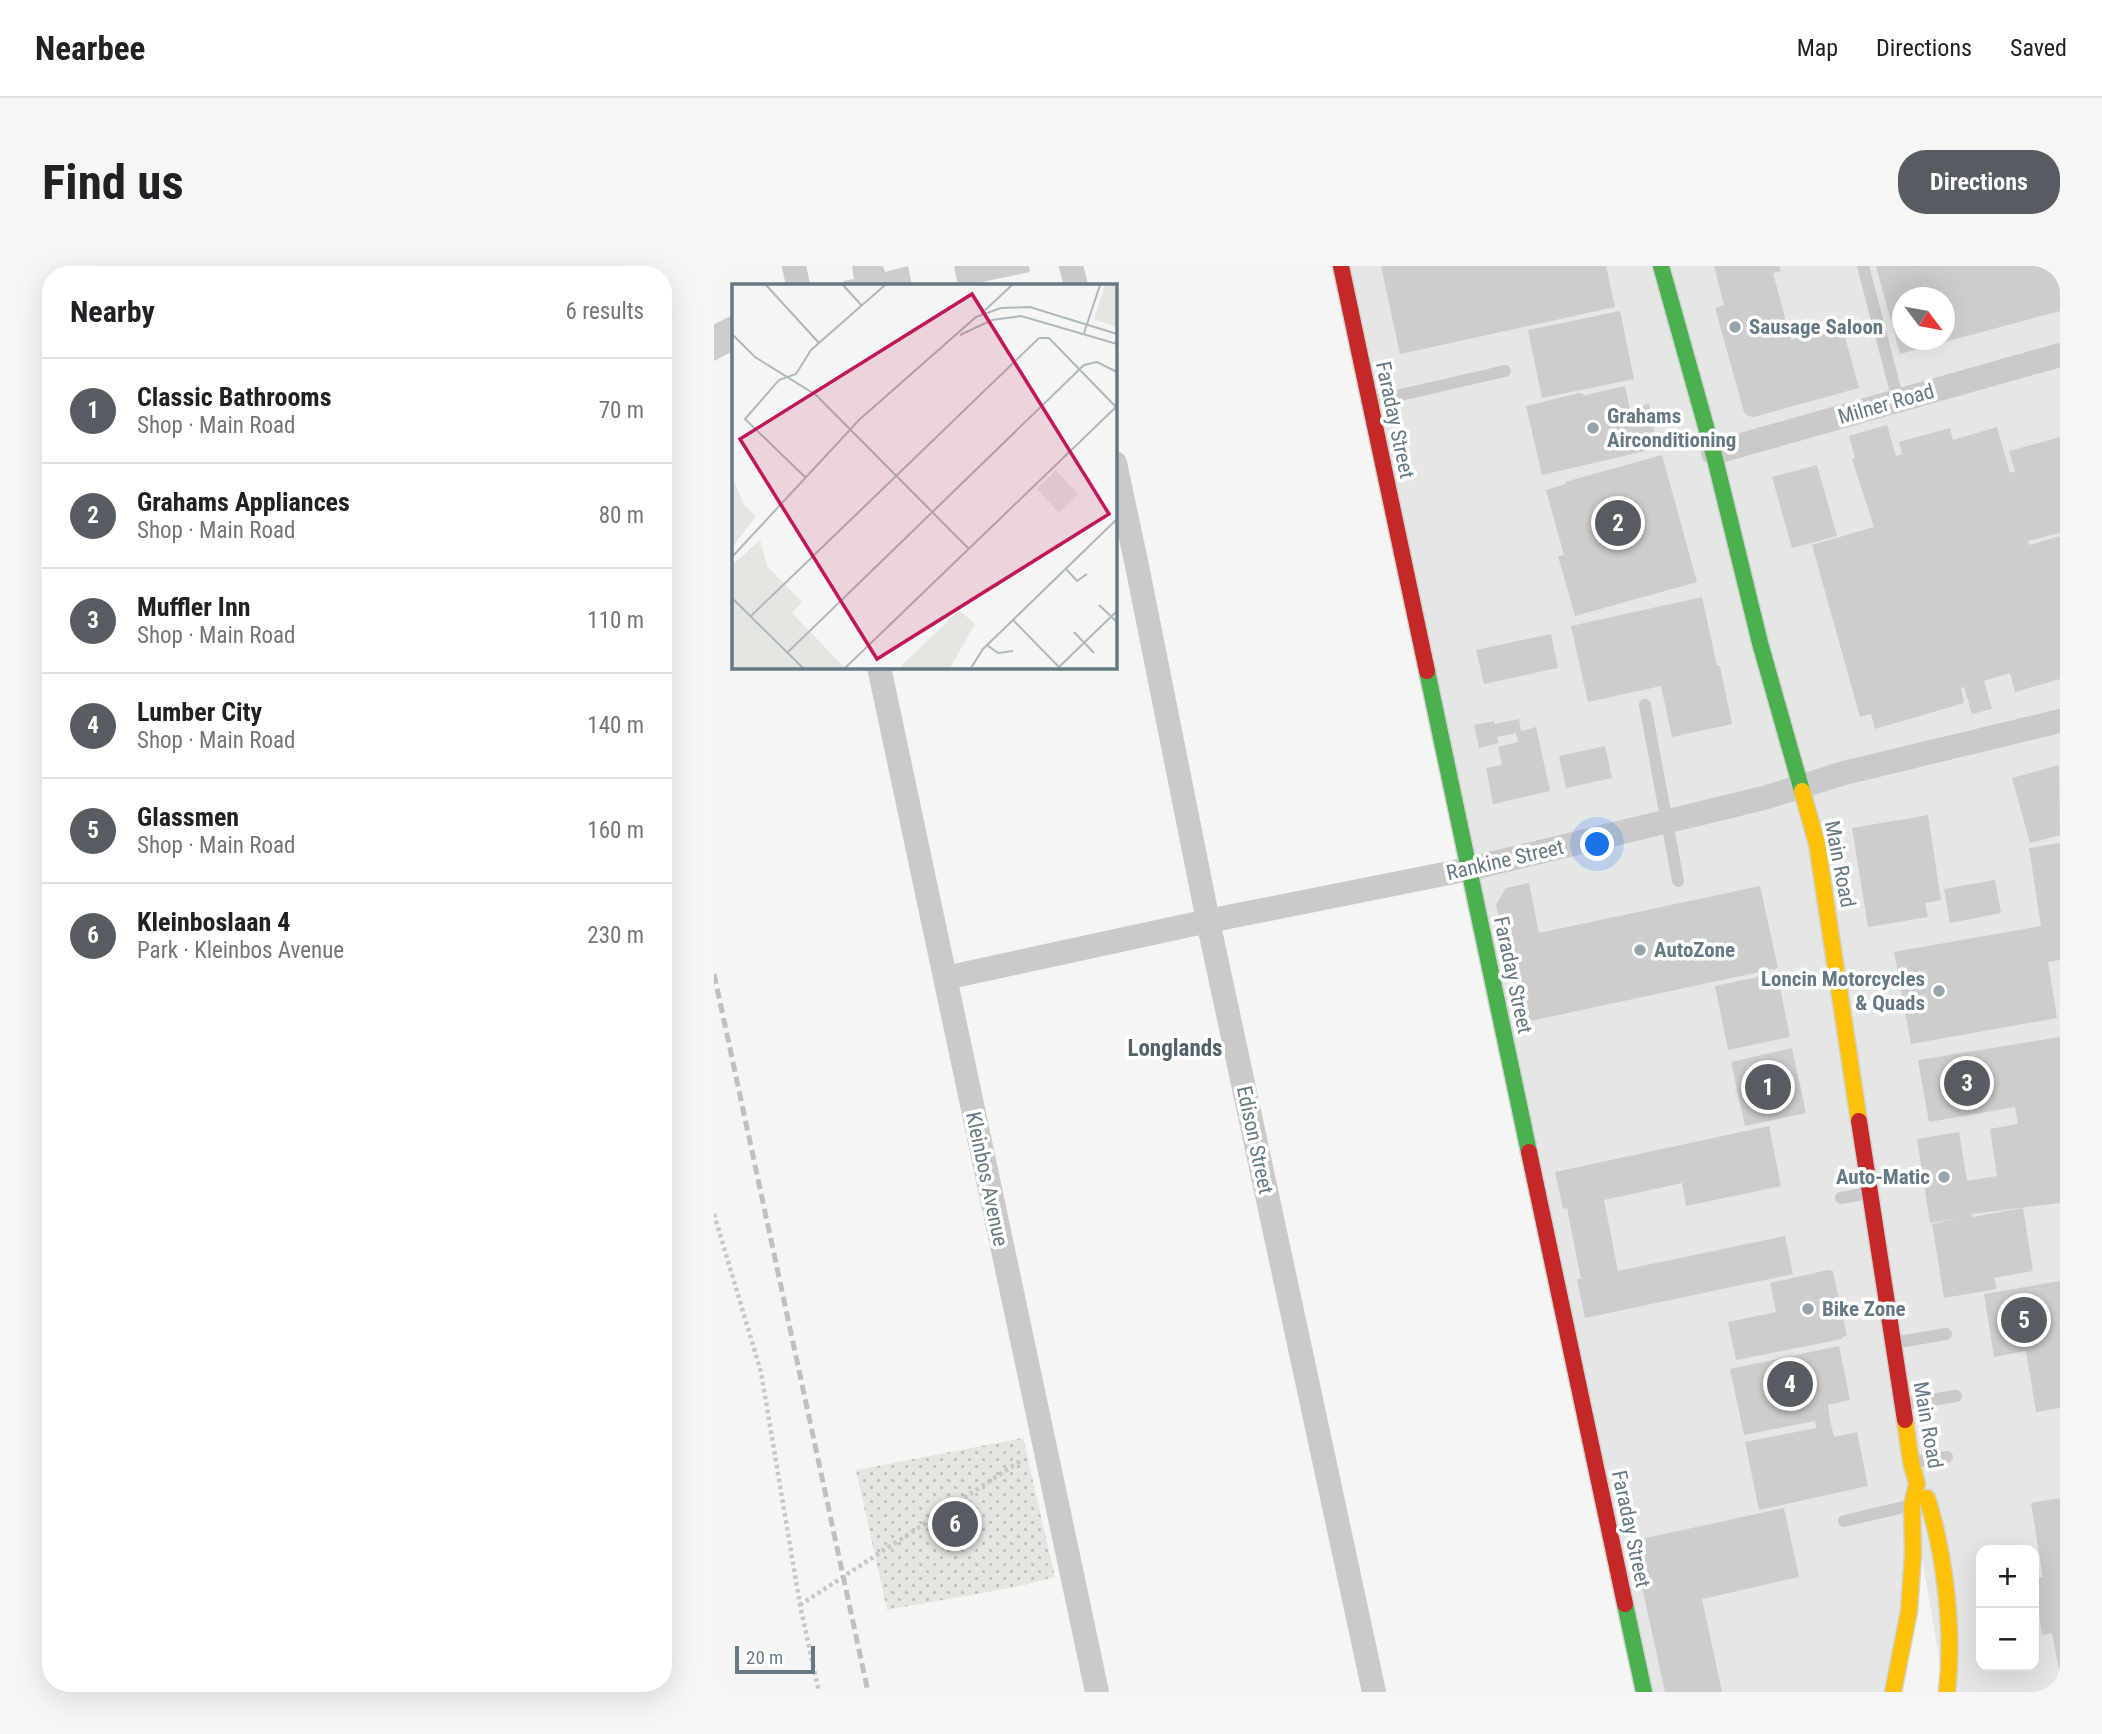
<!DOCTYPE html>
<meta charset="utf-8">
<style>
body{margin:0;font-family:"Roboto Condensed",sans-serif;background:#f6f6f6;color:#202124}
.controls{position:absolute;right:21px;bottom:21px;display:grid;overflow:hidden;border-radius:14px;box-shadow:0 7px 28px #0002}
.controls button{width:63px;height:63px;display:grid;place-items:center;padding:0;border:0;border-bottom:2px solid #e0e0e0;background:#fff;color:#202124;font:35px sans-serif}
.compass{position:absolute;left:1178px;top:21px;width:63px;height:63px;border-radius:50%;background:#fff;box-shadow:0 7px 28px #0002;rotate:122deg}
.scale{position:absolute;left:21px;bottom:18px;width:80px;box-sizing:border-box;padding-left:7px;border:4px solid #657984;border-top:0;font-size:19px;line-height:24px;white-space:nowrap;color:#657984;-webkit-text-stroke:5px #fff;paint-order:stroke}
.you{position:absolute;left:884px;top:579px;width:24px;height:24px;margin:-18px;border:5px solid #fff;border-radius:50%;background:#1a73e8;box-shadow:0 0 0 10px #1a73e833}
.badge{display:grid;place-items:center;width:46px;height:46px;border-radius:50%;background:#565c61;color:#fff;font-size:23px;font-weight:700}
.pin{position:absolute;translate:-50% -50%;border:4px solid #fff;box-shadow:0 2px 7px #0006}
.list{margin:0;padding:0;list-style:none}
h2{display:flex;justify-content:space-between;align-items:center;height:91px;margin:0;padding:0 28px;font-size:30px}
h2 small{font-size:23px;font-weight:400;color:#757577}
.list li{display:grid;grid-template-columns:46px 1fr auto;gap:21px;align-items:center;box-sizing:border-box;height:105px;padding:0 28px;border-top:2px solid #e0e0e0}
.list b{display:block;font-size:26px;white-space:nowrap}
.list p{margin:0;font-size:23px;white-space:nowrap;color:#757577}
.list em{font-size:23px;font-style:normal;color:#757577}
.map{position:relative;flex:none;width:1346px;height:1426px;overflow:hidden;border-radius:28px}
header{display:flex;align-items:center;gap:42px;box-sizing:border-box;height:98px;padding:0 35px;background:#fff;border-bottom:2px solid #e0e0e0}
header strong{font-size:33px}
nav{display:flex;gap:38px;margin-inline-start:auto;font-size:24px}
.intro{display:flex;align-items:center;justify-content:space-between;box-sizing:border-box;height:168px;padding:0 42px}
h1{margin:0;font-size:49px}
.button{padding:18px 32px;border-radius:28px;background:#565c61;color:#fff;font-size:24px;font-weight:700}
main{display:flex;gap:42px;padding:0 42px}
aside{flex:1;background:#fff;border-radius:28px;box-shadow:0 7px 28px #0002}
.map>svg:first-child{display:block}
.built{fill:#e5e6e6;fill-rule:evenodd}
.park{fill:url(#park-dots)}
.building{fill:#cccdce;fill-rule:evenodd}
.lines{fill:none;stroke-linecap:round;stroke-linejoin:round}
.fast-casing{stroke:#d1d3d3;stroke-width:19}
.slow-casing{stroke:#d1d3d3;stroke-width:19}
.jam-casing{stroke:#d1d3d3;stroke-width:19}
.path{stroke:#c7c8c8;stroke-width:4.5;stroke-dasharray:3.5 3.5;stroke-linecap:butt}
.lane{stroke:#cacacb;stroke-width:12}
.street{stroke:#cacacb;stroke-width:24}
.fast{stroke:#4caf50;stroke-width:16}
.slow{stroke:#ffc107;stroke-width:16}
.jam{stroke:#c62828;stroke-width:16}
.rail{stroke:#bfc0c2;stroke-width:5;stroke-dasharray:10 5;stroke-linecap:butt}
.poi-dot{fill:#97a4ab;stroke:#fff;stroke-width:2.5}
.labels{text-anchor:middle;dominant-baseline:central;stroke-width:7;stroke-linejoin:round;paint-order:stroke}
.poi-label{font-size:21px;font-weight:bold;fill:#657984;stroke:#fff;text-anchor:start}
.street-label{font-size:21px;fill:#657984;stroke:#fff}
.neighbourhood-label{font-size:23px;font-weight:bold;fill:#536169;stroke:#fff}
.inset-road{fill:none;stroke:#aeb8bd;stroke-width:2}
.view{fill:#c2185b;fill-opacity:0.15;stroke:#c2185b;stroke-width:3.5}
.inset-edge{fill:none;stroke:#657984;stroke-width:3.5}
</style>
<header>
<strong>Nearbee</strong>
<nav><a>Map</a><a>Directions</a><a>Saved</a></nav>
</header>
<div class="intro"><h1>Find us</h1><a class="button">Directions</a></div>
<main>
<aside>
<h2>Nearby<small>6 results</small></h2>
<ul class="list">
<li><span class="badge">1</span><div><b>Classic Bathrooms</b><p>Shop · Main Road</p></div><em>70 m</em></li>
<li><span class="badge">2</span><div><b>Grahams Appliances</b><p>Shop · Main Road</p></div><em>80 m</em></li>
<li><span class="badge">3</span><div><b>Muffler Inn</b><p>Shop · Main Road</p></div><em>110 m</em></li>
<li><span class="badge">4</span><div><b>Lumber City</b><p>Shop · Main Road</p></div><em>140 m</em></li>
<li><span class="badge">5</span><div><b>Glassmen</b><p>Shop · Main Road</p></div><em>160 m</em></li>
<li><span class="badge">6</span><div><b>Kleinboslaan 4</b><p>Park · Kleinbos Avenue</p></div><em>230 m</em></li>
</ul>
</aside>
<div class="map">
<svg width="1346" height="1426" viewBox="0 0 1346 1426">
<defs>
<pattern id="park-dots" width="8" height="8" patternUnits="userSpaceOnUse" patternTransform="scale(1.75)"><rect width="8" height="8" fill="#e4e7e1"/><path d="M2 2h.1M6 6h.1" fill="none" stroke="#bcc0bc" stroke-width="1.8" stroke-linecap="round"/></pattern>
</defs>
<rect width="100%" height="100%" fill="#f5f5f3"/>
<!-- built -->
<path class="built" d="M625,0h721v1426h-115l-33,-192 -22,192h-246zM1188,32h42v42h-42zM1267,1284h53v116h-53z"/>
<!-- park -->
<path class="park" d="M309,1172l32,139 -40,10 -128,23 -31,-140z"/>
<!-- building -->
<path class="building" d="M138,0h31l2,6 23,-6 4,19h-68l-1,-4 11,-2z
M240,0h75l1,6 -62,13h-10z
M667,0h225l9,41 -215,47z
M1000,0h65l2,5 -8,2 18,67 51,-14 17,62 -105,29 -6,-1 -4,-4 -29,-104 9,-3z
M1162,0h184v45l-160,43zM1188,32h43v42h-43z
M906,45l14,68 -92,19 -14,-68z
M19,49v36l-19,10v-37z
M911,120l5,23 19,-5 9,44 -116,27 -16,-69 53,-13 7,2z
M1173,159l9,31 6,-2 -3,-12 51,-14 3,12 44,-13 13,46 5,-2 -6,-20 51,-14v96l-32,8 1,4 31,-9v143l-45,13 -5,-19 -26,8 8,28 -20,5 -8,-27 -3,1 3,15 -89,26 -4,-15 -11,3 -48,-172 62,-18 -22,-68 3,-1 -6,-22z
M948,189l35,127 -122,34 -17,-60 6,-1 -18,-65 20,-6 -1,-2z
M1103,199l20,71 -45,12 -20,-71z
M988,331l15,69h3l12,58 -60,13 -11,-51 -73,16 -17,-76z
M837,368l7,34 -74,16 -8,-34z
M805,453l2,12 15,-4 14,64 -57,13 -7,-36 16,-3 -4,-18 20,-5 -2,-9 -19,4 2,6 -20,5 -5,-23 20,-4 1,3z
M891,480l7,32 -46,10 -7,-32z
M1345,499l1,70 -30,8 -18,-65z
M1214,549l13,85 -16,3 3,14 -60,10 -16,-99z
M1346,577v117l-12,2 9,56 -146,26 -17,-92 147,-26 -12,-78z
M1281,614l6,33 -51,10 -6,-34z
M815,617l10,50 221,-47 18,82 -257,55 -25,-118 10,-17z
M1063,707l13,64 -62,13 -13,-64z
M1346,771v166l-88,11v3l51,-9 10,63 -39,7 3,11 -53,9 -12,-74 26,-6 -28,5 -13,-84 42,-7 8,49 30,-5 -7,-47 28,-5 -3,-17 -86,15 -11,-62z
M1078,782l14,65 -61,13 -14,-64z
M1055,860l12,60 -95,20 -4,-23 -78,17 14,71 167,-35 8,38 -208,44 -8,-39h4l-14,-71 -4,1 -8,-37z
M1114,1004l5,1 14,65 -5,1v2l-106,21 -8,-38 48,-10 -6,-29z
M1346,1015v127l-24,4 -10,-61 -32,6 -10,-63z
M1125,1080l11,54 -22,5 2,15 4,17 23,-5 11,54 -109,24 -14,-68 71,-14 -1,-7 -71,14 -14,-66z
M1346,1232v172h-1l-7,-37 -10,2 -8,-56 9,-2 -12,-74z
M1070,1242l15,69 -97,22 20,93h-57l-33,-151z"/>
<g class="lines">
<!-- fast casing -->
<g class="fast-casing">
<path id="fast" d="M947,0l54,193 45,184 42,148
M713,405l102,481
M911,1338l19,88"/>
</g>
<!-- slow casing -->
<g class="slow-casing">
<path id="slow" d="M1088,525l15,53 42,277
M1213,1232c18,56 27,135 20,194
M1179,1426l16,-81 4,-57 -1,-49 5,-21 -6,-22 -6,-42"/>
</g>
<!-- jam casing -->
<g class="jam-casing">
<path id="jam" d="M627,0l86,405
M1145,855l46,299
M815,886l96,452"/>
</g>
<!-- path -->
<path class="path" d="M0,948l47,158 39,233 19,87
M86,1339l222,-145"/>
<!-- lane -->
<path class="lane" d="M1149,0l35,134
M656,136l135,-31
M931,439l33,176
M1127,932l27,-5
M1179,1077l53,-9
M1190,1138l52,-8
M1198,1196l35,-5
M1130,1255l64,-15"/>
<!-- street -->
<path class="street" d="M80,0l4,19
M357,0l5,19
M999,187l347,-98
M401,197l21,98 72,360 166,771
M165,401l218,1025
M231,712l263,-57 261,-52 295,-71 80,-25 216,-52"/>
<!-- fast -->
<use href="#fast" class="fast"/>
<!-- slow -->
<use href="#slow" class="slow"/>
<!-- jam -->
<use href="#jam" class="jam"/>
<!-- rail -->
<path class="rail" d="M0,708l154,718"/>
</g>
<!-- markers -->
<g class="poi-dot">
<circle cx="1021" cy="61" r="7"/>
<circle cx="879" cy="162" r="7"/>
<circle cx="926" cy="684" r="7"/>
<circle cx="1225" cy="725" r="7"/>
<circle cx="1230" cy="911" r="7"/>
<circle cx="1094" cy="1043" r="7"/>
</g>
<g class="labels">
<!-- poi labels -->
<g class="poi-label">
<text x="1035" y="61">Sausage Saloon</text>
<text x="893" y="150">Grahams<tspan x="893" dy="24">Airconditioning</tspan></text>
<text x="940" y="684">AutoZone</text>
<text x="1211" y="713" text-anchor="end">Loncin Motorcycles<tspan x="1211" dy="24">&amp; Quads</tspan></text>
<text x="1216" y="911" text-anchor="end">Auto-Matic</text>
<text x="1108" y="1043">Bike Zone</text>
</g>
<!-- street labels -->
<g class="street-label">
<text transform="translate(1172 138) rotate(-16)">Milner Road</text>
<text transform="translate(681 154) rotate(78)">Faraday Street</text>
<text transform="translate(791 594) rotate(-13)">Rankine Street</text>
<text transform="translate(1126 598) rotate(79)">Main Road</text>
<text transform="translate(799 709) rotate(78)">Faraday Street</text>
<text transform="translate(541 874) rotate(78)">Edison Street</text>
<text transform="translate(273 913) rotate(78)">Kleinbos Avenue</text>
<text transform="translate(1214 1159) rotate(80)">Main Road</text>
<text transform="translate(917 1263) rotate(78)">Faraday Street</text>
</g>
<!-- neighbourhood labels -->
<g class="neighbourhood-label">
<text x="461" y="782">Longlands</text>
</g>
</g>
<!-- overview -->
<g transform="translate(18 18)">
<rect width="385" height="385" fill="#f5f5f3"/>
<path d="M373,1h12v42l-23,-8zM0,191l12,30 12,11 -24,32zM28,256l7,26 35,36 -10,11 53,55h-113v-103zM227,326l16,14 -25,44h-51z" fill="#e4e7e1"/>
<path d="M324,186l22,24 -19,19 -22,-24z" fill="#e4e7e1"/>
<path class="inset-road" d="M34,1l53,58M111,1l19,21M249,30l31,-29M352,49l16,-48M0,50l23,23 61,38 153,154M228,51l32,-15 29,-4 96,28M73,193l-60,-58 34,-39 17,-6 15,-24 74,-65M0,273l127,-137 117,-103 25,-9 29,-1 87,27M334,285l11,12 10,-7M0,314l71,70M367,321l18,17M19,332l288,-278h10l67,69M281,336l47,48M342,348l20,21M255,361l11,8 15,-2M56,368l296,-287 13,-3 20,10M113,384l272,-262M239,384l12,-19 134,-130M326,384l59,-57"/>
<path class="view" d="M240,10l137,220 -232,145 -137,-220z"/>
<rect width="385" height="385" class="inset-edge"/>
</g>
</svg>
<div class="controls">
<button>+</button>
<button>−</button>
</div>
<svg class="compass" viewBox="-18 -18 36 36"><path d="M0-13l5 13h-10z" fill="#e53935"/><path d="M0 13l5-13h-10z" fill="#757577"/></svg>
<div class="scale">20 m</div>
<div class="you"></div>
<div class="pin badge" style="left:1054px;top:821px">1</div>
<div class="pin badge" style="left:904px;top:257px">2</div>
<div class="pin badge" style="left:1253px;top:817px">3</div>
<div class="pin badge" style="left:1076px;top:1118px">4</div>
<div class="pin badge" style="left:1310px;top:1054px">5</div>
<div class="pin badge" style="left:241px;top:1258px">6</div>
</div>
</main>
